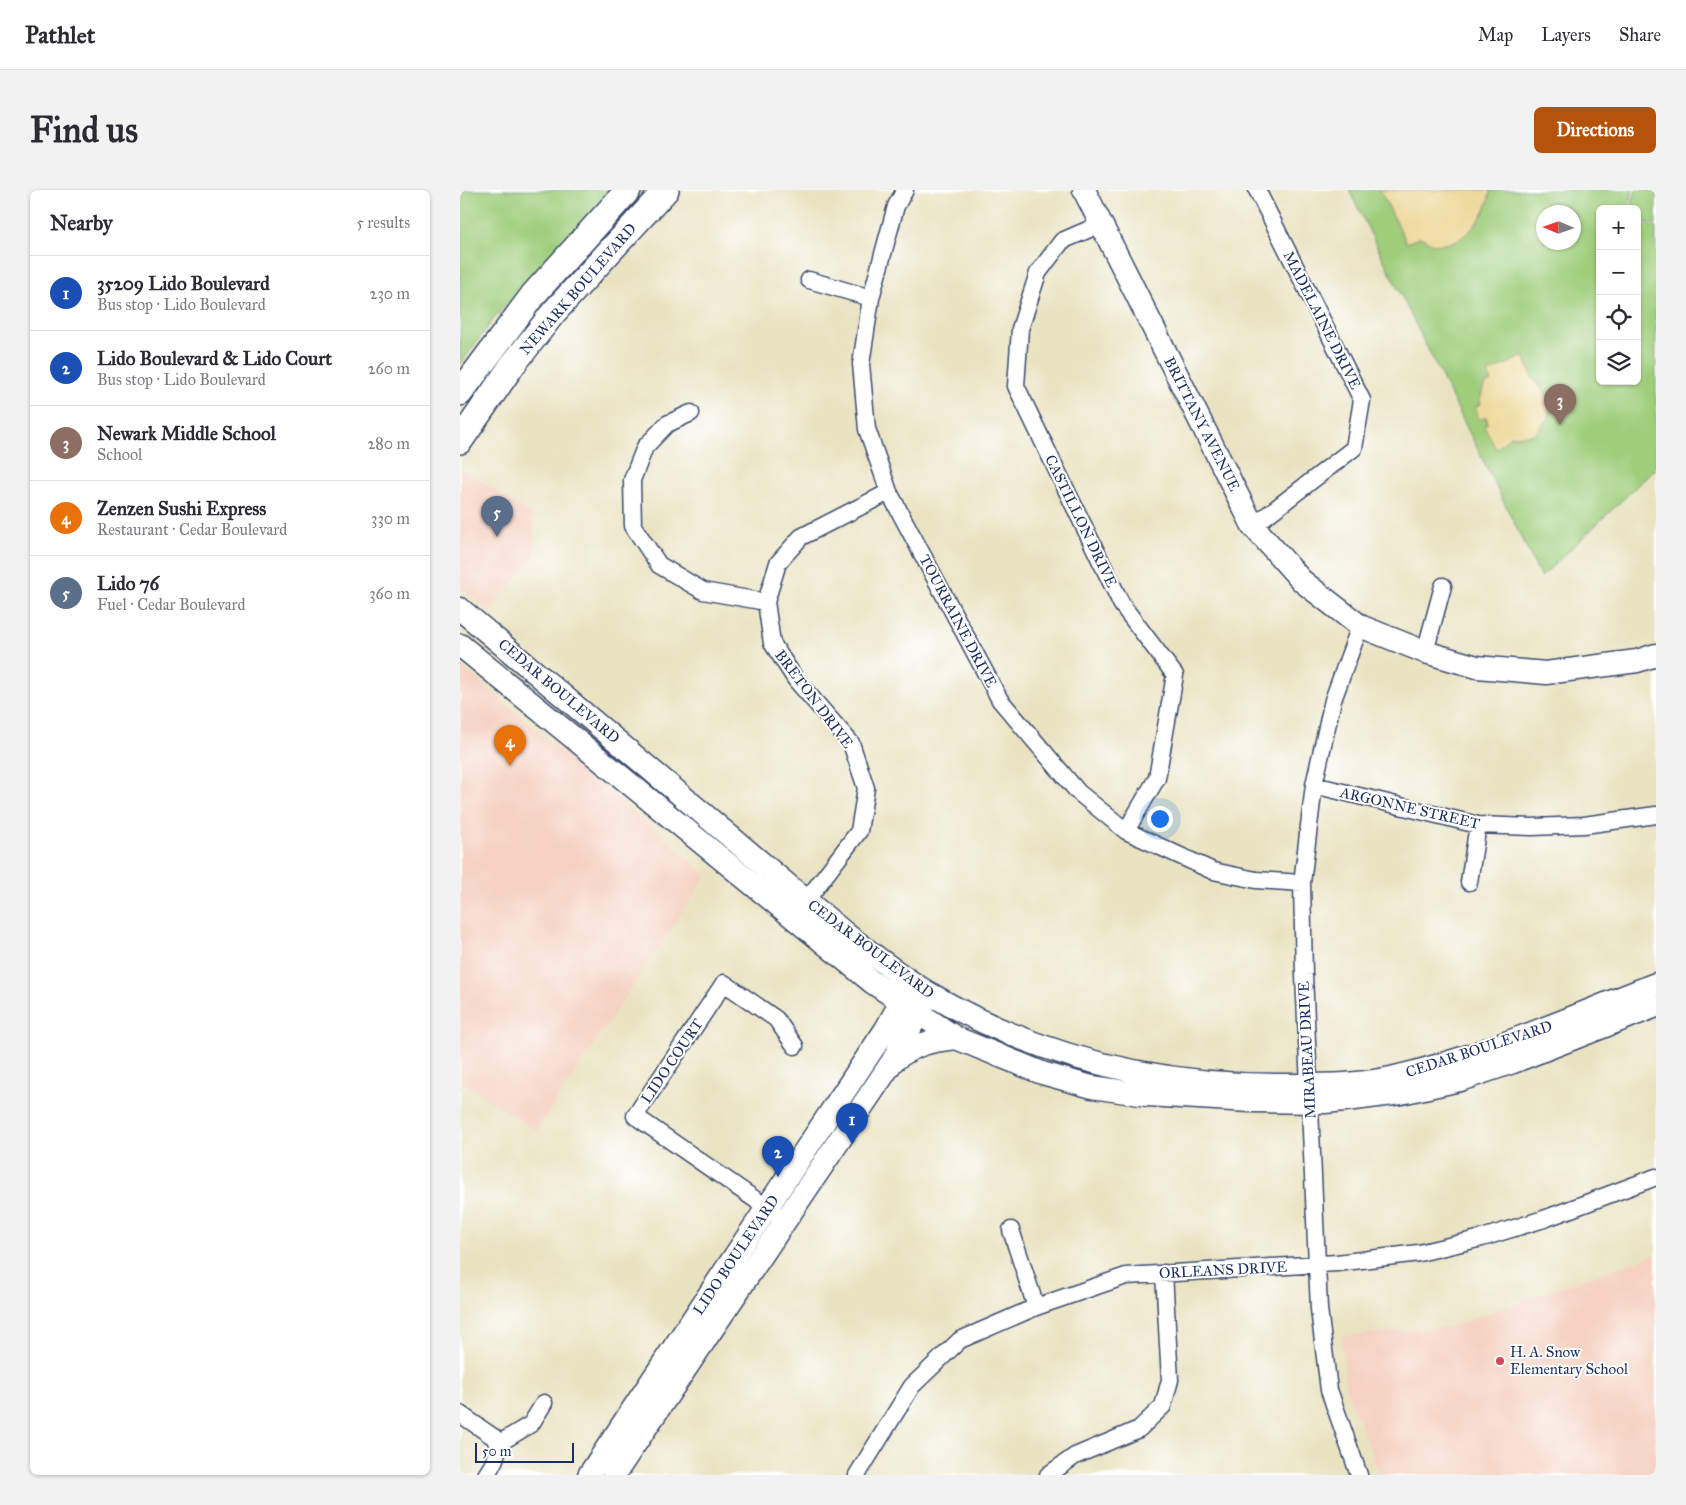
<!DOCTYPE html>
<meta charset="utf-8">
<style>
body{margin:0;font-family:"IM FELL Great Primer",serif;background:#f2f2f3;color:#2b2b33}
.controls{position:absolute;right:15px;top:15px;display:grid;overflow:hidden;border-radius:8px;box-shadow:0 1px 4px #0004}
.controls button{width:45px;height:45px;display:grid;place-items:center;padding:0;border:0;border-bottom:1px solid #e1e1e2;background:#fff;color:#2b2b33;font:25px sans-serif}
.compass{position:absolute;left:1076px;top:15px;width:45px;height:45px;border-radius:50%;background:#fff;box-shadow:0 1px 4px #0004;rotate:272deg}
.scale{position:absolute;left:15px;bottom:12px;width:99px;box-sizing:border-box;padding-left:5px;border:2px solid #1b2f5e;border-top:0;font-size:14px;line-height:18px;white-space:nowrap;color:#1b2f5e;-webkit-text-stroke:4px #fff;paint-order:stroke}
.you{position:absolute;left:699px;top:628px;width:18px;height:18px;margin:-12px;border:4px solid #fff;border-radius:50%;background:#1a73e8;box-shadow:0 0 0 8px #1a73e833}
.badge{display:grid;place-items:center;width:32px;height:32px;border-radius:50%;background:#b45309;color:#fff;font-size:16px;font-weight:700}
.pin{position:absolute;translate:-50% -41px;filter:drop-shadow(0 1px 2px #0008)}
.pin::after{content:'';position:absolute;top:26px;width:18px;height:15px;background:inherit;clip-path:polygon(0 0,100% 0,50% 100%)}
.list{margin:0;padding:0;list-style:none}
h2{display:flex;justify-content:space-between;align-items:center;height:65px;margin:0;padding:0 20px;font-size:21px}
h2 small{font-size:16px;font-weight:400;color:#7c7c81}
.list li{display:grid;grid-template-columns:32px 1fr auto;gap:15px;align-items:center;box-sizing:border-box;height:75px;padding:0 20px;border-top:1px solid #e1e1e2}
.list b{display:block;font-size:19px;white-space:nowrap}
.list p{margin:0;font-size:16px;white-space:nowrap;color:#7c7c81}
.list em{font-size:16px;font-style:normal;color:#7c7c81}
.icon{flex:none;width:28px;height:28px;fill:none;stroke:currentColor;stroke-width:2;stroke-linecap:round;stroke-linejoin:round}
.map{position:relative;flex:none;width:1196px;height:1285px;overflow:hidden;border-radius:8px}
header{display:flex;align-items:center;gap:30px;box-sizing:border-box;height:70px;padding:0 25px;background:#fff;border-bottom:1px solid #e1e1e2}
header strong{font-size:24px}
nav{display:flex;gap:28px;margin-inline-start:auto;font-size:18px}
.intro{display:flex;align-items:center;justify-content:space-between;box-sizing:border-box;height:120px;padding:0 30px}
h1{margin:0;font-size:35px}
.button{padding:12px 22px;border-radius:8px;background:#b45309;color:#fff;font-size:18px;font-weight:700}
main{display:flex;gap:30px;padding:0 30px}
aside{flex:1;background:#fff;border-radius:8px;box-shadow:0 1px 4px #0004}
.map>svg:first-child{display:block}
.built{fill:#f5d2c2}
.green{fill:#9fcd7a;stroke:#5d7e6c;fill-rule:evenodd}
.sand{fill:#eeda9e;stroke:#84847e}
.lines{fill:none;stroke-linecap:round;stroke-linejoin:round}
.street-casing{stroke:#3a4a6d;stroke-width:19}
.secondary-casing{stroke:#3a4a6d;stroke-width:25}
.primary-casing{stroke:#3a4a6d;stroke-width:28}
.street{stroke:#fff;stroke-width:16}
.secondary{stroke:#fff;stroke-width:22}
.primary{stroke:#fff;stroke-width:25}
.poi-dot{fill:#d1495b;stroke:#fff;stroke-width:2}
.labels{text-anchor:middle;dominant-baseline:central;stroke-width:4;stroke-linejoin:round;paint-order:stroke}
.street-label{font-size:15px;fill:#1b2f5e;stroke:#fff}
.poi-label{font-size:15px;fill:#1b2f5e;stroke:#fff;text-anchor:start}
</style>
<header>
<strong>Pathlet</strong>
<nav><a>Map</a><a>Layers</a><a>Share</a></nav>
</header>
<div class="intro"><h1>Find us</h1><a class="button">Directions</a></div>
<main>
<aside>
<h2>Nearby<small>5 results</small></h2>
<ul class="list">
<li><span class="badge" style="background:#1a4fb4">1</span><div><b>35209 Lido Boulevard</b><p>Bus stop · Lido Boulevard</p></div><em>230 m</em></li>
<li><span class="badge" style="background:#1a4fb4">2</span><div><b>Lido Boulevard &amp; Lido Court</b><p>Bus stop · Lido Boulevard</p></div><em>260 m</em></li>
<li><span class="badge" style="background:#8d6e63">3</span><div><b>Newark Middle School</b><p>School</p></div><em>280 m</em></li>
<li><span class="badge" style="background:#e8710a">4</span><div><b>Zenzen Sushi Express</b><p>Restaurant · Cedar Boulevard</p></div><em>330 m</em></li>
<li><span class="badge" style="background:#5c6f8a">5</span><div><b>Lido 76</b><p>Fuel · Cedar Boulevard</p></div><em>360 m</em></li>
</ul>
</aside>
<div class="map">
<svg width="1196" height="1285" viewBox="0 0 1196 1285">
<rect width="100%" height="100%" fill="#fff"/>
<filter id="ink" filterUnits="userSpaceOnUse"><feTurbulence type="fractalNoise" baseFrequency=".02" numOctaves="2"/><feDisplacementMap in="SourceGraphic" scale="10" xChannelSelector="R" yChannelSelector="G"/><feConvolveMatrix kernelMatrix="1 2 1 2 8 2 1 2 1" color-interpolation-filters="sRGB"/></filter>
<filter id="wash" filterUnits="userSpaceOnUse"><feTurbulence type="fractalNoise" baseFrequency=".0096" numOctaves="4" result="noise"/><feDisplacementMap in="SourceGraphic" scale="20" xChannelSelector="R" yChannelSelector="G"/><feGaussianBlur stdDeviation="1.12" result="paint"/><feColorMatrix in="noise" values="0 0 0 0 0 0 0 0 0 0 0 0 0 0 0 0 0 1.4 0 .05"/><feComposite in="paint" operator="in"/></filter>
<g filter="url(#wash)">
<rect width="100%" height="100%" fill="#eae3c2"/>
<!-- built -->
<path class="built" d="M3,279l71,48v41l-45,54 -29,-25v-113z
M0,475l247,210 -171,256 -76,-50z
M1196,1064v221h-276l-35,-88 -3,-51 107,-9z"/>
<!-- green -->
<path class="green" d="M0,0h153l-118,127 -35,48z
M889,0h31l27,53 13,-6c32,17 68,-13 70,-47h143l-5,19h-28v172h37v-159l19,6v240l-115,109zM1084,22h30v30h-30zM1064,166l9,23 7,5 -8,51 -21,1 -9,5 -18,-16 4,-2 -3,-6 -10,-9 6,-4 11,-23z
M1176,0l20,1v34l-19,-5v-11h-6z"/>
<!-- sand -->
<path class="sand" d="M920,0h110c-1,25 -28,59 -56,54 -5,-1 -9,-5 -14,-7l-13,6z
M1064,166l9,23 15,17 2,8 -2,14 -10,13 -6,4 -21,1 -15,13 -12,-24 4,-2 -2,-6 -6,3 -5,-12 6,-4 -1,-4 4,-15 8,-4 -4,-8z"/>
</g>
<g filter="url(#ink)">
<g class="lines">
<!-- street casing -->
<g class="street-casing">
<path id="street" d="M445,0l-9,16 -25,92 -10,66 6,65 22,63 111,208 78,92 48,39 87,40 43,9 46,3
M641,34l-39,17 -24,32 -18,56 -4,57 106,219 53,70 -18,103 -31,53
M349,90l62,18
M231,223l-24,11 -22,23 -13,33 1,46 26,39 44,26 63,11
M793,336l101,-78 8,-48 -105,-210
M965,462l18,-66
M854,595l164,40 54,2 52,-2 72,-10
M1009,692l9,-57
M339,720l60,-79 7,-43 -15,-45 -55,-63 -24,-37 -6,-41 12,-39 23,-26 88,-45
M316,1024l-141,-98 89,-133 52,36 19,27
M551,1040l25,77
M0,1224l35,24c6,14 -1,25 -9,37
M38,1254l33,-20 13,-21
M397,1285l55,-89 48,-46 76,-33 90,-31 211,-13 82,-10 63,-15 62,-19 112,-42
M588,1285l27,-19 64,-27 24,-23 7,-26 -6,-107
M899,1285l-30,-85 -10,-81 -15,-334 -2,-92 12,-98 19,-85 27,-74"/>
</g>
<!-- secondary casing -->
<g class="secondary-casing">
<path id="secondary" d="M624,0l169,336 49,55 58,45 65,26 52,15 69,6 91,-12 19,-6
M0,419l387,326c27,20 55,43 85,60 106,62 224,90 347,90 37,0 75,1 112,-7 91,-21 178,-60 265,-94
M0,455l412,337 84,56 86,35 50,14 55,8 103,6 75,1 29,-3 47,-6 59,-13 53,-18 143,-56
M433,871c22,-17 36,-20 63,-23
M129,1285l297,-446 22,-40
M154,1285l278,-413 33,-61"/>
</g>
<!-- primary casing -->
<g class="primary-casing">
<path id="primary" d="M0,203l73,-98 95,-105
M0,251l51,-74 43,-55 112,-122"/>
</g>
<!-- street -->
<use href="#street" class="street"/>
<!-- secondary -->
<use href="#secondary" class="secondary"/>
<!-- primary -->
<use href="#primary" class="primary"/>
</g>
</g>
<!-- markers -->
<circle class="poi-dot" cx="1040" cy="1171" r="5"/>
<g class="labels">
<!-- street labels -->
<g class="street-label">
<text transform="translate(118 99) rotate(-49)">NEWARK BOULEVARD</text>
<text transform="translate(862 130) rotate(63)">MADELAINE DRIVE</text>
<text transform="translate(742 234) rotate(63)">BRITTANY AVENUE</text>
<text transform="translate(621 331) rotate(64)">CASTILLON DRIVE</text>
<text transform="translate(498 431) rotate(62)">TOURRAINE DRIVE</text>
<text transform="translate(99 501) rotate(40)">CEDAR BOULEVARD</text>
<text transform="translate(354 509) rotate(53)">BRETON DRIVE</text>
<text transform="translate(950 618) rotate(13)">ARGONNE STREET</text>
<text transform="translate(411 759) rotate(37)">CEDAR BOULEVARD</text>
<text transform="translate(1019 859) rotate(-18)">CEDAR BOULEVARD</text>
<text transform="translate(847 860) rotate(-93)">MIRABEAU DRIVE</text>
<text transform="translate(212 871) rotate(-56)">LIDO COURT</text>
<text transform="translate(276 1065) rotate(-56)">LIDO BOULEVARD</text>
<text transform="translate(763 1080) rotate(-3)">ORLEANS DRIVE</text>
</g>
<!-- poi labels -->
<g class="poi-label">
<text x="1050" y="1162">H. A. Snow<tspan x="1050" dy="17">Elementary School</tspan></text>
</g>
</g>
</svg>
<div class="controls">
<button>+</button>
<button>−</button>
<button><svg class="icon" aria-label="locate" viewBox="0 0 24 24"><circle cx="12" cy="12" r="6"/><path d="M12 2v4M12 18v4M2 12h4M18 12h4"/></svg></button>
<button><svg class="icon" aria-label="layers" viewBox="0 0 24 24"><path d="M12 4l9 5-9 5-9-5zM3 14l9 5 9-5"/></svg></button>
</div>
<svg class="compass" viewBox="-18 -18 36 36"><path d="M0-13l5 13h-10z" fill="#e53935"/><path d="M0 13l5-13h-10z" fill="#7c7c81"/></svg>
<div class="scale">50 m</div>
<div class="you"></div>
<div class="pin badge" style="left:392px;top:954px;background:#1a4fb4">1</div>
<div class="pin badge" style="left:318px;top:987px;background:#1a4fb4">2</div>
<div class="pin badge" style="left:1100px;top:235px;background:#8d6e63">3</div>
<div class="pin badge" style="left:50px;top:576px;background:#e8710a">4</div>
<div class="pin badge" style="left:37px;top:347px;background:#5c6f8a">5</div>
</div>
</main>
